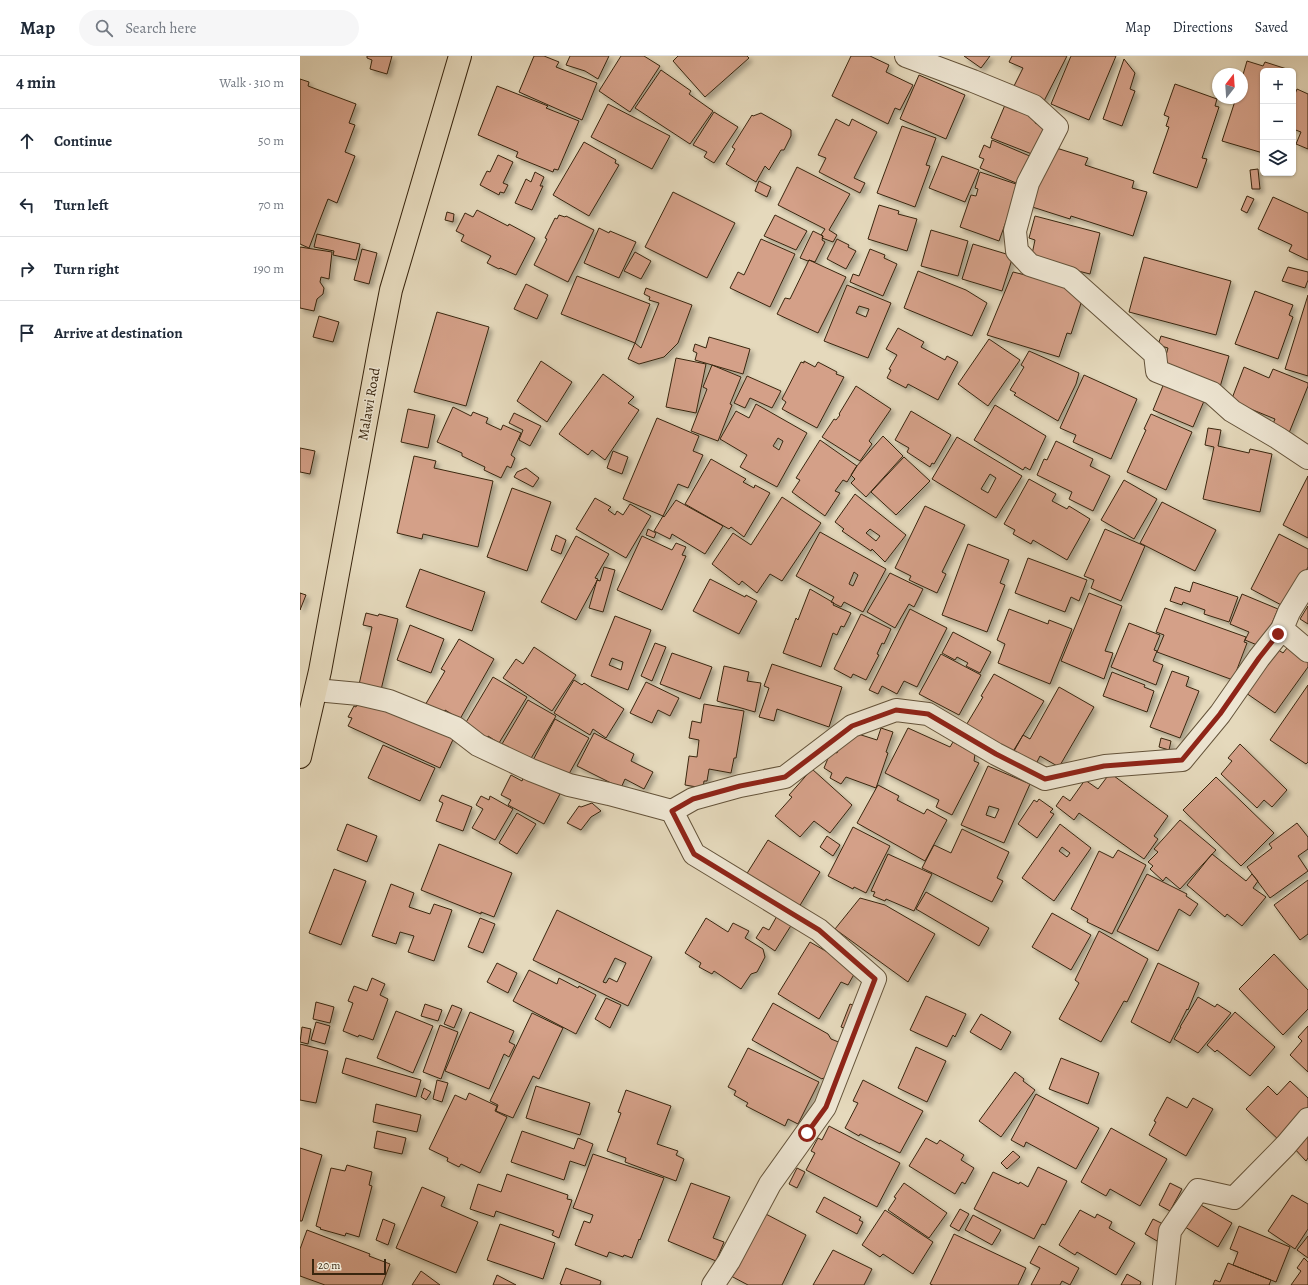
<!DOCTYPE html>
<meta charset="utf-8">
<style>
body{margin:0;font-family:Alegreya,serif;background:#f6f6f7;color:#1f2937}
.controls{position:absolute;right:12px;top:12px;display:grid;overflow:hidden;border-radius:6px;box-shadow:0 1px 3px #0004}
.controls button{width:36px;height:36px;display:grid;place-items:center;padding:0;border:0;border-bottom:1px solid #e0e1e3;background:#fff;color:#1f2937;font:20px sans-serif}
.compass{position:absolute;left:912px;top:12px;width:36px;height:36px;border-radius:50%;background:#fff;box-shadow:0 1px 3px #0004;rotate:17deg}
.scale{position:absolute;left:12px;bottom:10px;width:74px;box-sizing:border-box;padding-left:4px;border:2px solid #39260f;border-top:0;font-size:11px;line-height:14px;white-space:nowrap;color:#39260f;-webkit-text-stroke:3px #eee6d3;paint-order:stroke}
.stop{position:absolute;width:12px;height:12px;margin:-9px;border:3px solid #8f2418;border-radius:50%;background:#fff}
.stop.end{background:#8f2418;border-color:#fff;box-shadow:0 1px 4px #0008}
.list{margin:0;padding:0;list-style:none}
h2{display:flex;justify-content:space-between;align-items:center;height:52px;margin:0;padding:0 16px;font-size:17px}
h2 small{font-size:13px;font-weight:400;color:#747a83}
.list li{display:grid;grid-template-columns:26px 1fr auto;gap:12px;align-items:center;box-sizing:border-box;height:64px;padding:0 16px;border-top:1px solid #e0e1e3}
.list b{display:block;font-size:15px;white-space:nowrap}
.list em{font-size:13px;font-style:normal;color:#747a83}
.icon{flex:none;width:22px;height:22px;fill:none;stroke:currentColor;stroke-width:2;stroke-linecap:round;stroke-linejoin:round}
.map{position:relative;flex:none;width:1008px;height:1229px;overflow:hidden}
header{display:flex;align-items:center;gap:24px;box-sizing:border-box;height:56px;padding:0 20px;background:#fff;border-bottom:1px solid #e0e1e3}
header strong{font-size:19px}
nav{display:flex;gap:22px;margin-inline-start:auto;font-size:14px}
.search{width:280px;height:36px;background:#f6f6f7;display:flex;align-items:center;gap:10px;box-sizing:border-box;padding:0 14px;border-radius:22px;color:#747a83;font-size:15px}
main{display:flex}
aside{flex:1;background:#fff}
.map>svg:first-child{display:block}
.building{fill:#d4a088;stroke:#39260f;fill-rule:evenodd;filter:url(#shadow)}
.lines{fill:none;stroke-linecap:round;stroke-linejoin:round}
.street-casing{stroke:#64533a;stroke-width:24}
.primary-casing{stroke:#39260f;stroke-width:24}
.street{stroke:#eee6d3;stroke-width:22}
.primary{stroke:#e5d9bc;stroke-width:22}
.route{stroke:#8f2418;stroke-width:5}
.labels{text-anchor:middle;dominant-baseline:central;stroke-width:3;stroke-linejoin:round;paint-order:stroke}
.street-label{font-size:14px;fill:#39260f;stroke:#eee6d3}
</style>
<header>
<strong>Map</strong>
<div class="search"><svg class="icon" aria-label="search" viewBox="0 0 24 24"><circle cx="10" cy="10" r="6"/><path d="M15 15l6 6"/></svg>Search here</div>
<nav><a>Map</a><a>Directions</a><a>Saved</a></nav>
</header>
<main>
<aside>
<h2>4 min<small>Walk · 310 m</small></h2>
<ul class="list">
<li><svg class="icon" aria-label="ahead" viewBox="0 0 24 24"><path d="M12 20V5M6 11l6-6 6 6"/></svg><div><b>Continue</b></div><em>50 m</em></li>
<li><svg class="icon" aria-label="left" viewBox="0 0 24 24"><path d="M17 20v-9H6M10 6l-5 5 5 5"/></svg><div><b>Turn left</b></div><em>70 m</em></li>
<li><svg class="icon" aria-label="right" viewBox="0 0 24 24"><path d="M7 20v-9h11M14 6l5 5-5 5"/></svg><div><b>Turn right</b></div><em>190 m</em></li>
<li><svg class="icon" aria-label="arrive" viewBox="0 0 24 24"><path d="M6 21V4h12l-3 4 3 4H6"/></svg><div><b>Arrive at destination</b></div></li>
</ul>
</aside>
<div class="map">
<svg width="1008" height="1229" viewBox="0 0 1008 1229">
<defs>
<filter id="shadow"><feDropShadow dx="3.5" dy="3.5" stdDeviation="2" flood-color="#0004"/></filter>
</defs>
<rect width="100%" height="100%" fill="#e5d9bc"/>
<filter id="stains"><feTurbulence type="fractalNoise" baseFrequency=".005" numOctaves="4"/><feColorMatrix values="0 0 0 0 .2 0 0 0 0 .09 0 0 0 0 .02 0 0 0 .5 -.17"/></filter>
<radialGradient id="worn" r=".72"><stop offset=".6" stop-color="#630" stop-opacity="0"/><stop offset="1" stop-color="#630" stop-opacity=".3"/></radialGradient>
<!-- building -->
<path class="building" d="M67,0h25l-5,18 -17,-5 2,-9 -5,-2z
M234,0h10l15,6 -3,5 41,16 -15,37 -63,-28z
M270,0h39l-11,23 -13,-8 -19,-6z
M321,0h23l16,10 -30,46 -31,-21z
M378,0h69l2,2 -44,39 -32,-36z
M551,0h19l19,9 -3,7 27,13 -13,25 -5,-2 -7,16 -56,-28z
M664,0h26l-9,12z
M712,0h55l-23,45 -30,-15 9,-18 -14,-6z
M771,0h45l-27,64 -38,-16z
M824,3l11,14 -5,16 5,2 -13,35 -19,-7z
M947,5l16,5 2,-4 28,9h-30v82l-41,-12 14,-43h6v-20z
M361,14l30,21 -2,3 24,17 -23,33 -55,-36z
M619,19l46,20 -19,44 -46,-20z
M0,23l9,3 -1,4 48,18 -7,19 6,2 -10,27 10,4 -18,47 -9,-4 -19,49 -9,-4z
M875,28l42,15 -2,7 4,1 -17,51 5,1 -10,29 -44,-15 16,-46 -3,-1 3,-9 -5,-2z
M197,30l51,20 -2,2 33,13 -21,49 -4,-1 -1,3 -37,-15 2,-5 -40,-17z
M997,33l11,5v55l-12,-5 5,-12 -8,-3v-30z
M308,48l62,32 -18,33 -61,-32z
M705,49l32,13 -2,5 14,6 -12,27 -46,-18z
M414,56l24,15 -24,36 -10,-6 3,-5 -14,-7z
M461,57l30,17v6l-7,14h-3l-12,20 -4,-4 -9,16 -30,-18 9,-15 -3,-2 20,-32 1,1z
M536,63l13,7 3,-7 25,13 -23,46 11,5 -5,10 -41,-21 7,-14 -8,-3z
M602,70l34,12 -10,27 4,1 -15,41 -38,-14z
M692,84l40,17 -11,28 -41,-17 4,-9 -5,-2 5,-12 6,3z
M284,86l32,18 -1,3 4,2 -30,51 -36,-21z
M750,90l38,12 -3,7 49,16 -2,7 15,4 -14,44 -62,-20 -1,3 -44,-14z
M198,99l15,7 -10,21 5,2 -4,8 -4,-1 -1,3 -19,-10 7,-14 3,1z
M642,100l37,14 -14,32 -36,-14z
M497,111l53,27 -21,36 8,5 -4,7 -11,-4 1,-2 -2,-1 4,-6 -47,-24z
M958,113l2,20h-8l-2,-19z
M235,116l9,5 -4,9h3l-11,24 -17,-7 11,-24 5,3z
M680,116l39,13 -20,56 -39,-14 11,-32 5,1 2,-7 -3,-1z
M459,125l12,6 -4,10 -12,-6z
M373,136l62,31 -28,55 -62,-31z
M947,140l7,3 -7,14 -6,-3z
M973,141l35,16v47l-19,-9 3,-6 -34,-16z
M579,149l20,6 -1,3 19,5 -10,32 -39,-12z
M177,154l31,16 1,-2 26,14 -19,37 -16,-7 -1,1 -12,-6 4,-7 -30,-15 3,-6 -8,-4 9,-18 8,4z
M147,156l7,2 -1,8 -8,-2z
M259,159l6,2 1,-1 28,14 -26,52 -34,-17 13,-26 -2,-1 10,-20 2,1z
M475,159l32,16 -11,19 -32,-14z
M735,160l65,17 -10,41 -59,-15 4,-19 -6,-2z
M299,172l10,5 1,-2 26,11 -17,36 -35,-15z
M631,174l37,11 -10,35 -37,-10z
M513,175l10,5 -1,4 3,2 -10,20 -6,-2 -1,1 -8,-3z
M17,178l43,10 -4,16 -23,-5 1,-4 -20,-4z
M461,183l34,15 -25,53 -40,-19 8,-16 6,3z
M537,183l12,6 -1,2 8,4 -10,18 -19,-10z
M673,188l40,12 -11,35 -40,-12z
M0,191l32,5 -3,27 -8,-2 -1,5 4,6 -1,6 -6,5 -3,12 -14,-3z
M62,193l15,4 -8,31 -15,-4z
M570,193l15,6 -1,3 13,6 -14,32 -33,-14 3,-8 6,2z
M335,196l16,9 -10,18 -17,-8z
M844,201l87,24 -15,54 -87,-23z
M509,204l37,17 -28,56 -41,-19 8,-16 5,1z
M988,211l20,5v8l-3,8 -23,-7z
M618,215l48,19 21,13 -15,33 -68,-28z
M713,216l62,15 8,10 -12,37 -4,-1 -8,24 -72,-22z
M277,220l73,28 -15,39 -74,-29z
M226,228l22,11 -11,24 -23,-10z
M547,229l44,18 -23,55 -44,-17zM559,250l10,3 -3,8 -10,-4z
M346,232l46,17 -14,38 -14,14 -25,7 -11,-5 7,-16 6,5 18,-45 -10,-3 1,-3 -6,-3z
M955,235l38,14 -4,10 4,2 -15,42 -43,-15z
M1008,239v81l-23,-7z
M137,256l52,15 -23,79 -52,-14z
M19,260l20,6 -6,20 -20,-5z
M598,272l26,14 -3,5 24,13 2,-4 11,6 -20,38 -30,-16 -2,4 -19,-10 4,-8 -2,-1 8,-14 -11,-6z
M861,280l68,20 -9,31 -58,-17 6,-22 -10,-3z
M409,281l41,12 -7,25 -48,-14 2,-7 -4,-2 2,-7 11,4z
M689,283l31,21 -32,46 -30,-22z
M729,295l50,22 -3,11 -18,37 -44,-26 2,-2 -6,-3 14,-23 -3,-2z
M376,302l30,6 -10,49 -30,-6z
M241,305l31,21 -25,40 -30,-21z
M504,305l11,6 3,-5 19,10 -1,2 8,3 -27,51 -35,-19 4,-7 -4,-3 19,-37 3,1z
M412,309l29,12 -11,27 2,1 -14,36 -27,-10 16,-42 -4,-2z
M944,311l25,11 4,-9 35,14v3l-19,47 -17,-7 3,-7 -44,-18z
M303,318l31,23 -6,6 11,7 -34,50 -13,-10 -4,5 -29,-21z
M784,319l53,24 -26,60 -38,-17 3,-7 -16,-7z
M447,320l34,15 -9,17 -22,-10 -5,10 -11,-5z
M867,320l40,18 -14,33 -40,-17z
M556,330l35,23 -22,32 3,3 -12,17 -38,-24 12,-18 2,1 4,-5 -1,-1z
M456,348l51,29 -30,54 -37,-20 7,-12 -27,-16 16,-28 13,7zM478,382l5,3 -4,9 -6,-4z
M695,349l51,31 -16,34 -5,-3 -2,3 -49,-30z
M153,351l18,9 2,-4 15,6 -2,5 15,7 2,-5 18,8 -10,22 4,3 -4,10 -4,-2 -6,12 -17,-8 1,-3 -23,-11v-3l-25,-11z
M108,353l27,6 -7,33 -27,-6z
M611,355l40,24 -17,29 -2,-1 -2,4 -23,-15 2,-4 -14,-8z
M214,357l27,13 -11,20 -11,-6 4,-10 -14,-7z
M851,358l41,18 -26,58 -39,-18 19,-42 -2,-1z
M357,362l42,18 -6,15 10,4 -15,33 -10,-4 -15,32 -40,-17z
M908,372l13,2 -3,16 31,7 1,-4 22,5 -12,58 -57,-13 11,-52 -9,-2z
M583,380l20,20 -37,41 -15,-14 4,-4 -4,-4 5,-8z
M657,381l65,39 -26,42 -64,-39zM690,418l6,4 -8,15 -7,-4z
M520,384l37,26 -10,16 -4,-2 -8,11 5,2 -15,23 -33,-24 8,-12 -4,-2z
M756,385l37,18 -3,7 20,10 -17,35 -24,-12 3,-7 -35,-17 7,-16 3,1z
M0,392l15,3 -5,23 -10,-2z
M313,395l15,6 -6,17 -15,-6z
M114,400l22,5 -2,7 59,13 -15,66 -55,-13 -1,5 -25,-6z
M604,401l26,24 -34,34 -25,-23z
M411,403l35,20 -3,3 11,6 1,-3 15,8 -26,44 -13,-10 -2,2 -44,-25z
M226,412l13,10 -6,9 -19,-10 3,-5z
M1008,420v62l-25,-13z
M729,423l27,15 -4,7 15,8 2,-3 21,13 -23,41 -34,-20 -2,4 -18,-10 2,-4 -11,-6z
M824,424l33,19 -23,40 -33,-19z
M212,432l39,14 -24,69 -40,-14z
M555,438l51,41 -21,27 -13,-13 -1,2 -29,-20 2,-2 -9,-7zM570,473l10,7 -4,5 -10,-8z
M482,441l39,26 -39,58 -12,-7 -13,19 -15,-12 -3,4 -27,-21 21,-31 18,12z
M295,442l16,9 -3,3 7,5 2,-4 6,4 7,-11 21,12 -25,42 -50,-29z
M376,444l47,26 -18,28 -33,-20 -2,5 -16,-8 9,-15 1,1z
M862,446l54,28 -21,41 -55,-28z
M625,450l40,19 -23,47 4,2 -9,19 -28,-13 2,-4 -16,-8z
M348,473l8,4 -2,5 -8,-3z
M805,473l40,17 -24,55 -30,-13 3,-8 -10,-4z
M520,476l66,37 -23,43 -19,-10 -3,5 -10,-5 3,-5 -38,-21zM554,516l4,3 -5,11 -4,-2z
M979,478l29,15v18l-21,41 -36,-19z
M256,479l10,5 -5,14 -10,-4z
M276,480l33,18 -14,24 3,1 -22,41 -35,-18z
M342,480l30,14 4,-7 10,4 -4,8 4,1 -24,54 -45,-20z
M668,488l41,16 -9,23 5,2 -18,47 -45,-17z
M728,502l59,22 -8,21 -8,-4 -6,15 -50,-19z
M304,511l11,3 -12,42 -14,-4 8,-28 3,1z
M120,513l65,23 -13,39 -66,-24z
M590,517l33,16 -9,18 -5,-3 -14,24 -28,-16z
M410,523l35,18 1,-2 11,6 -18,33 -46,-23z
M893,526l45,15 -9,25 -25,-8 1,-4 -22,-8 -1,3 -12,-4 5,-14 15,5z
M510,533l24,14 -1,2 18,8 -7,14 -3,-1 -4,9 -4,-2 -12,34 -38,-14 13,-35 2,2z
M0,537l6,2 -6,15z
M789,537l33,13 -17,45 8,2 -9,26 -43,-18z
M942,538l36,15 -16,38 -17,-7 4,-8 -19,-8z
M1008,550v18l-8,-5z
M865,552l81,29 -2,5 3,1 -14,37 -76,-28 7,-17 -8,-3z
M610,553l37,19 -30,59 -13,-6 -7,13 -15,-8 -4,8 -9,-4z
M709,553l39,15 1,-4 23,9 -22,55 -52,-21 7,-19 -8,-4z
M66,557l12,3 1,-2 19,5 -18,75 -22,-5 14,-62 -9,-2z
M561,558l30,15 -7,15 -2,-1 -5,11 2,1 -13,25 -13,-6 -2,4 -17,-9z
M315,560l36,14 -23,60 -37,-14zM312,602l11,4 -2,8 -12,-5z
M829,567l31,12 -6,15 3,1 -4,10 10,4 -7,20 -45,-18z
M110,569l34,14 -13,34 -34,-13z
M653,576l38,20 -11,21 -14,-7 2,-3 -11,-6 -2,3 -13,-7z
M159,583l35,20 -34,60 -15,-9 -4,7 -17,-10 21,-36 -4,-2z
M355,587l11,4 -14,34 -11,-5z
M234,591l42,28 -24,36 -49,-33 13,-19 7,5z
M987,592l21,14v5l-33,46 -29,-20 31,-44 6,4z
M372,597l40,14 -12,32 -40,-15z
M641,598l40,21 -22,40 -40,-21z
M472,608l70,23 -13,40 -52,-18 -3,12 -15,-4 10,-29 -5,-2z
M424,610l25,6 -2,9 14,2 -6,29 -38,-11z
M872,615l17,6 -3,9 13,5 -19,47 -30,-11z
M812,616l33,13 -1,2 10,4 -7,21 -44,-16z
M694,618l50,27 -32,52 -47,-26 18,-30 -2,-1z
M193,621l34,20 -28,46 -11,-7 -3,6 -23,-13z
M274,624l8,5 2,-2 40,26 -18,29 -13,-9 -3,6 -36,-22z
M346,626l33,16 -9,18 -12,-6 -6,13 -22,-10z
M1008,629v77l-2,2 -36,-24z
M759,631l35,20 -35,60 -19,-11 -4,8 -22,-13 9,-16 7,4z
M60,641l96,36 -16,35 -92,-42 4,-8 -4,-1 6,-11 2,1z
M228,644l28,16 -26,44 -28,-16z
M404,648l40,7 -8,47h-2l-3,15 -22,-4 -2,12h-3l-1,7 -18,-3 4,-29 8,1 2,-17 -10,-2 3,-17 9,2z
M255,663l34,19 -24,43 -33,-19z
M581,672l12,4 -7,20 2,1 -12,35 -30,-11 -5,7 -11,-6 2,-5 -8,-5 7,-17 6,2 7,-16 8,3 3,-7 22,7z
M608,672l42,19 3,-5 22,12 -1,7 5,2 -27,52 -16,-8 3,-7 -54,-27z
M294,677l40,21 -3,7 22,11 -9,17 -19,-10 -4,9 -44,-22z
M861,682l10,3 -2,9 -10,-3z
M940,688l47,46 -15,17 -8,-7 -7,8 -36,-34 11,-13 -4,-3z
M83,689l52,23 -15,33 -52,-23z
M688,710l42,18 -26,59 -43,-18zM689,750l10,3 -4,9 -9,-3z
M512,713l40,36 -22,28 -16,-12 -14,16 -25,-21 17,-19 -3,-2z
M810,717l58,43 -14,20 4,3 -14,20 -65,-46 -5,7 -18,-14 7,-10 7,5 15,-21 13,9z
M211,719l11,6 2,-5 36,18 -16,30 -36,-19 3,-5 -10,-5z
M916,721l58,56 -33,33 -58,-56z
M578,729l21,11 -2,4 27,14 3,-5 20,11 -22,41 -68,-38z
M142,739l30,12 -9,24 -27,-10 7,-18 -4,-2z
M181,740l8,4 1,-4 23,13 -18,31 -23,-12 11,-19 -7,-4z
M739,743l14,10 -3,3 4,2 -17,24 -19,-14 16,-24 3,2z
M292,747l9,8 -10,6 -10,13 -14,-7 12,-17 2,1z
M217,757l19,11 -19,30 -18,-11z
M880,764l36,30 -36,39 -14,-12 -3,4 -13,-12 3,-3 -5,-4 10,-10 -4,-3z
M997,767l11,14v12l-10,7 10,15 -38,27 -23,-31 25,-19 -3,-4z
M47,768l30,12 -10,26 -30,-12z
M760,768l31,24 -37,53 -32,-23zM762,791l8,6 -3,4 -8,-6z
M553,771l37,19 -24,47 -12,-6 -1,2 -25,-13z
M662,773l47,23 -12,26 6,3 -11,21 -70,-34 12,-23 17,8z
M527,780l13,9 -7,11 -13,-9z
M468,784l52,32 -21,35 -53,-32z
M139,788l73,29 -18,44 -13,-5v2l-60,-24z
M818,794l28,15 -34,69 -25,-12 1,-3 -17,-10 28,-58 14,7z
M588,798l44,20 -18,37 -28,-12 -1,2 -12,-5 2,-4 -4,-1z
M912,798l34,27 6,-7 6,7 -5,7 13,9 -24,29 -15,-12 -2,3 -38,-32z
M34,813l32,12 -25,64 -32,-12z
M847,818l40,20 -1,2 12,8 -8,12 -11,-7 -21,42 -41,-20z
M1008,824v54l-8,6 -26,-35z
M91,828l23,9 -5,14 21,7 4,-10 18,6 -18,51 -26,-9 6,-16 -14,-4 -4,12 -24,-8z
M626,836l63,36 -10,18 -63,-37z
M560,842l25,7 50,29 -27,48 -73,-53z
M257,854l95,47 -24,49 -95,-46zM315,902l11,5 -9,19 -8,-4 -3,5 -3,-1z
M752,857l39,22 -20,35 -39,-23z
M477,860l15,8 -17,27 -19,-13 7,-11 6,3z
M180,862l15,6 -12,29 -15,-6z
M406,862l22,14 5,-9 16,8 -4,7 18,11 2,8 -8,15 -6,2 -10,15 -27,-18 -2,3 -13,-7 2,-4 -16,-10z
M799,875l49,28 -21,43 -3,-1 -23,41 -42,-23 20,-36 -4,-3z
M510,886l47,27 -9,16 -7,-3 -22,37 -41,-25z
M974,898l34,36v19l-25,26 -44,-46z
M197,907l20,10 -9,20 -21,-11z
M858,907l41,20 -11,27 -1,-1 -17,34 -39,-21z
M229,914l28,14 2,-6 19,10 1,-2 17,9 -20,39 -63,-33z
M72,922l13,6 -5,11 8,4 -15,41 -14,-5 -1,2 -15,-6 10,-28 -5,-2 6,-15 13,5z
M626,940l40,18 -11,23 -2,-2 -6,12 -37,-17z
M898,941l17,10 2,-3 14,9 -33,40 -24,-14 7,-12h-1z
M306,942l15,7 -11,23 -15,-9z
M16,946l18,5 -4,16 -17,-4z
M473,947l55,31 3,5 10,4 -11,38 -7,-3 -1,1 -70,-39z
M125,948l17,6 -4,11 -17,-5z
M550,948l8,3 -8,23 -9,-3z
M152,949l10,4 -8,19 -10,-4z
M96,955l37,15 -20,47 -36,-15z
M170,956l44,19 -5,11 6,3 -6,12 -5,-3 -15,35 -44,-18z
M935,956l40,35 -25,29 -33,-26 -2,2 -8,-7z
M232,957l31,15 -24,51 -6,-3 -20,42 -17,-7 2,-6 -8,-4z
M681,958l30,18 -10,18 -31,-18z
M16,966l14,4 -5,18 -14,-4z
M140,969l18,7 -17,47 -18,-7z
M1008,970v46l-18,-17 12,-14 -4,-4z
M2,971l9,2 -3,15 -8,-2z
M0,988l28,7 -12,52 -16,-3z
M616,991l30,14 -19,41 -29,-14z
M448,992l71,34 -21,42 -10,-5 -3,7 -39,-20 2,-3 -14,-8 2,-4 -8,-4z
M46,1002l75,22 -5,17 -74,-24z
M761,1002l38,15 -11,31 -39,-15z
M715,1016l9,7 -1,2 12,9 -34,47 -22,-16z
M137,1024l11,3 -6,19 -9,-3z
M563,1024l60,31 -23,42 -20,-10v1l-20,-10 -1,2 -14,-8 13,-25 -5,-2z
M990,1025l18,17v16l-27,28 -35,-33 22,-23 9,9z
M236,1030l54,17 -10,32 -54,-17z
M124,1032l7,4 -5,8 -5,-3z
M326,1034l45,16 -14,38 21,7 -2,4 8,4 -8,22 -51,-19 1,-4 -19,-7 14,-38 -3,-1z
M169,1037l28,13 -2,5 12,6 -27,56 -19,-9 -2,3 -12,-6 1,-3 -19,-9 26,-54 11,5z
M736,1038l63,34 -23,41 -50,-27 -2,5 -13,-7z
M867,1041l20,11 6,-10 20,11 -27,47 -37,-21 7,-13 -2,-1z
M76,1048l45,11 -4,17 -44,-10z
M529,1070l71,37 -23,44 -71,-37 9,-17 -4,-2 7,-13 4,2z
M1008,1071v31l-2,3 -14,-15z
M811,1072l56,31 -27,47 -30,-17 -4,7 -25,-14z
M77,1075l29,7 -4,16 -28,-6z
M222,1075l52,18 4,-11 15,6 -8,22 -15,-5 -6,19 -53,-18z
M626,1082l11,6 3,-4 24,15 -3,5 13,8 -9,16 -3,-2 -7,12 -46,-28z
M0,1092l22,7 -20,66h-2z
M713,1095l7,6 -13,12 -6,-6z
M293,1098l71,24 -24,62 -1,-1 -7,19 -8,-3 -1,2 -14,-5 -2,5 -32,-12 9,-24 6,2 3,-8 -20,-7z
M47,1109l25,7 -3,13 3,1 -13,51 -13,-4 -1,3 -25,-7 1,-1 -5,-2 15,-58 14,3z
M738,1111l29,14 -22,44 -3,-1 -8,15 -60,-30 19,-37 26,12 1,-2 8,5z
M497,1112l8,4 -8,16 -8,-4z
M207,1118l61,21 -1,4 5,1 -13,38 -7,-3 2,-4 -58,-20 -2,6 -24,-8 8,-25 23,8z
M391,1127l39,14 -17,41 11,4 -8,19 -48,-20z
M604,1127l43,30 -18,25 -41,-28 8,-12 -2,-1z
M870,1127l12,6 -12,22 -11,-6z
M122,1131l23,10 -4,9 37,16 -22,51 -60,-25z
M992,1139l16,9v25l-13,20 -27,-18z
M524,1141l37,20 -2,3 4,2 -6,12 -41,-22z
M899,1148l33,19 -14,24 -33,-20z
M660,1153l9,5 -10,17 -9,-5z
M585,1154l48,32 -20,32 -30,-20 -3,3 -18,-12z
M780,1154l15,8 2,-4 15,8 -3,6 26,15 -19,32 -39,-23 -2,3 -16,-10z
M462,1156l44,23 -24,50h-34l-17,-9z
M673,1159l28,15 -9,15 -27,-15z
M83,1163l12,5 -7,21 -12,-5z
M853,1163l12,6 -8,16 -12,-7z
M200,1168l55,19 -12,36 -56,-19z
M939,1170l51,21 -14,35 -43,-17 5,-13 -8,-3z
M7,1174l63,24 -1,2 21,8 -8,21h-57l-25,-9v-27z
M654,1178l72,34 -8,17h-85l-3,-1z
M1008,1180v22l-11,-8z
M739,1190l40,22 -9,17 -8,-4 -2,4h-29l9,-17 -10,-5z
M533,1194l39,19 -8,16h-51z
M1004,1202l4,4v23h-17l10,-14 -4,-3z
M928,1207l43,17 -2,5h1h-57l2,-5 5,2z
M266,1212l35,13 -1,4h-37l-3,-1z
M121,1215l19,14h-28z
M827,1218l14,8 -1,3h-19z
M197,1219l19,10h-23z"/>
<g class="lines">
<!-- street casing -->
<g class="street-casing">
<path id="street" d="M606,0l67,25 61,25 23,21 -29,56 -13,48 2,20 13,14 40,13 85,76 2,17 55,22 20,18 46,27 30,20
M1008,525l-19,31 -7,17 26,22
M16,634l43,4 30,7 67,27 22,17 53,25 38,15 40,9 63,17 21,-12 47,-13 45,-9 67,-51 44,-16 32,4 68,40 49,25 60,-13 77,-6 38,-46 39,-56 23,-29
M372,755l22,43 125,76 56,49 -50,128 -55,77 -41,77 -16,24
M864,1229l6,-54 28,-41 36,8 52,-53 22,-26"/>
</g>
<!-- primary casing -->
<g class="primary-casing">
<path id="primary" d="M0,701l20,-86 60,-325 11,-56 69,-234"/>
</g>
<!-- street -->
<use href="#street" class="street"/>
<!-- primary -->
<use href="#primary" class="primary"/>
</g>
<g class="lines">
<!-- route -->
<path class="route" d="M507,1077l19,-26 49,-128 -56,-49 -125,-76 -22,-43 21,-12 47,-13 45,-9 67,-51 44,-16 32,4 68,40 49,25 59,-13 78,-6 38,-46 39,-56 19,-24"/>
</g>
<g class="labels">
<!-- street labels -->
<g class="street-label">
<text transform="translate(69 348) rotate(-80)">Malawi Road</text>
</g>
</g>
<rect width="100%" height="100%" filter="url(#stains)"/>
<rect width="100%" height="100%" fill="url(#worn)"/>
</svg>
<div class="controls">
<button>+</button>
<button>−</button>
<button><svg class="icon" aria-label="layers" viewBox="0 0 24 24"><path d="M12 4l9 5-9 5-9-5zM3 14l9 5 9-5"/></svg></button>
</div>
<svg class="compass" viewBox="-18 -18 36 36"><path d="M0-13l5 13h-10z" fill="#e53935"/><path d="M0 13l5-13h-10z" fill="#747a83"/></svg>
<div class="scale">20 m</div>
<div class="stop" style="left:507px;top:1077px"></div>
<div class="stop end" style="left:978px;top:578px"></div>
</div>
</main>
